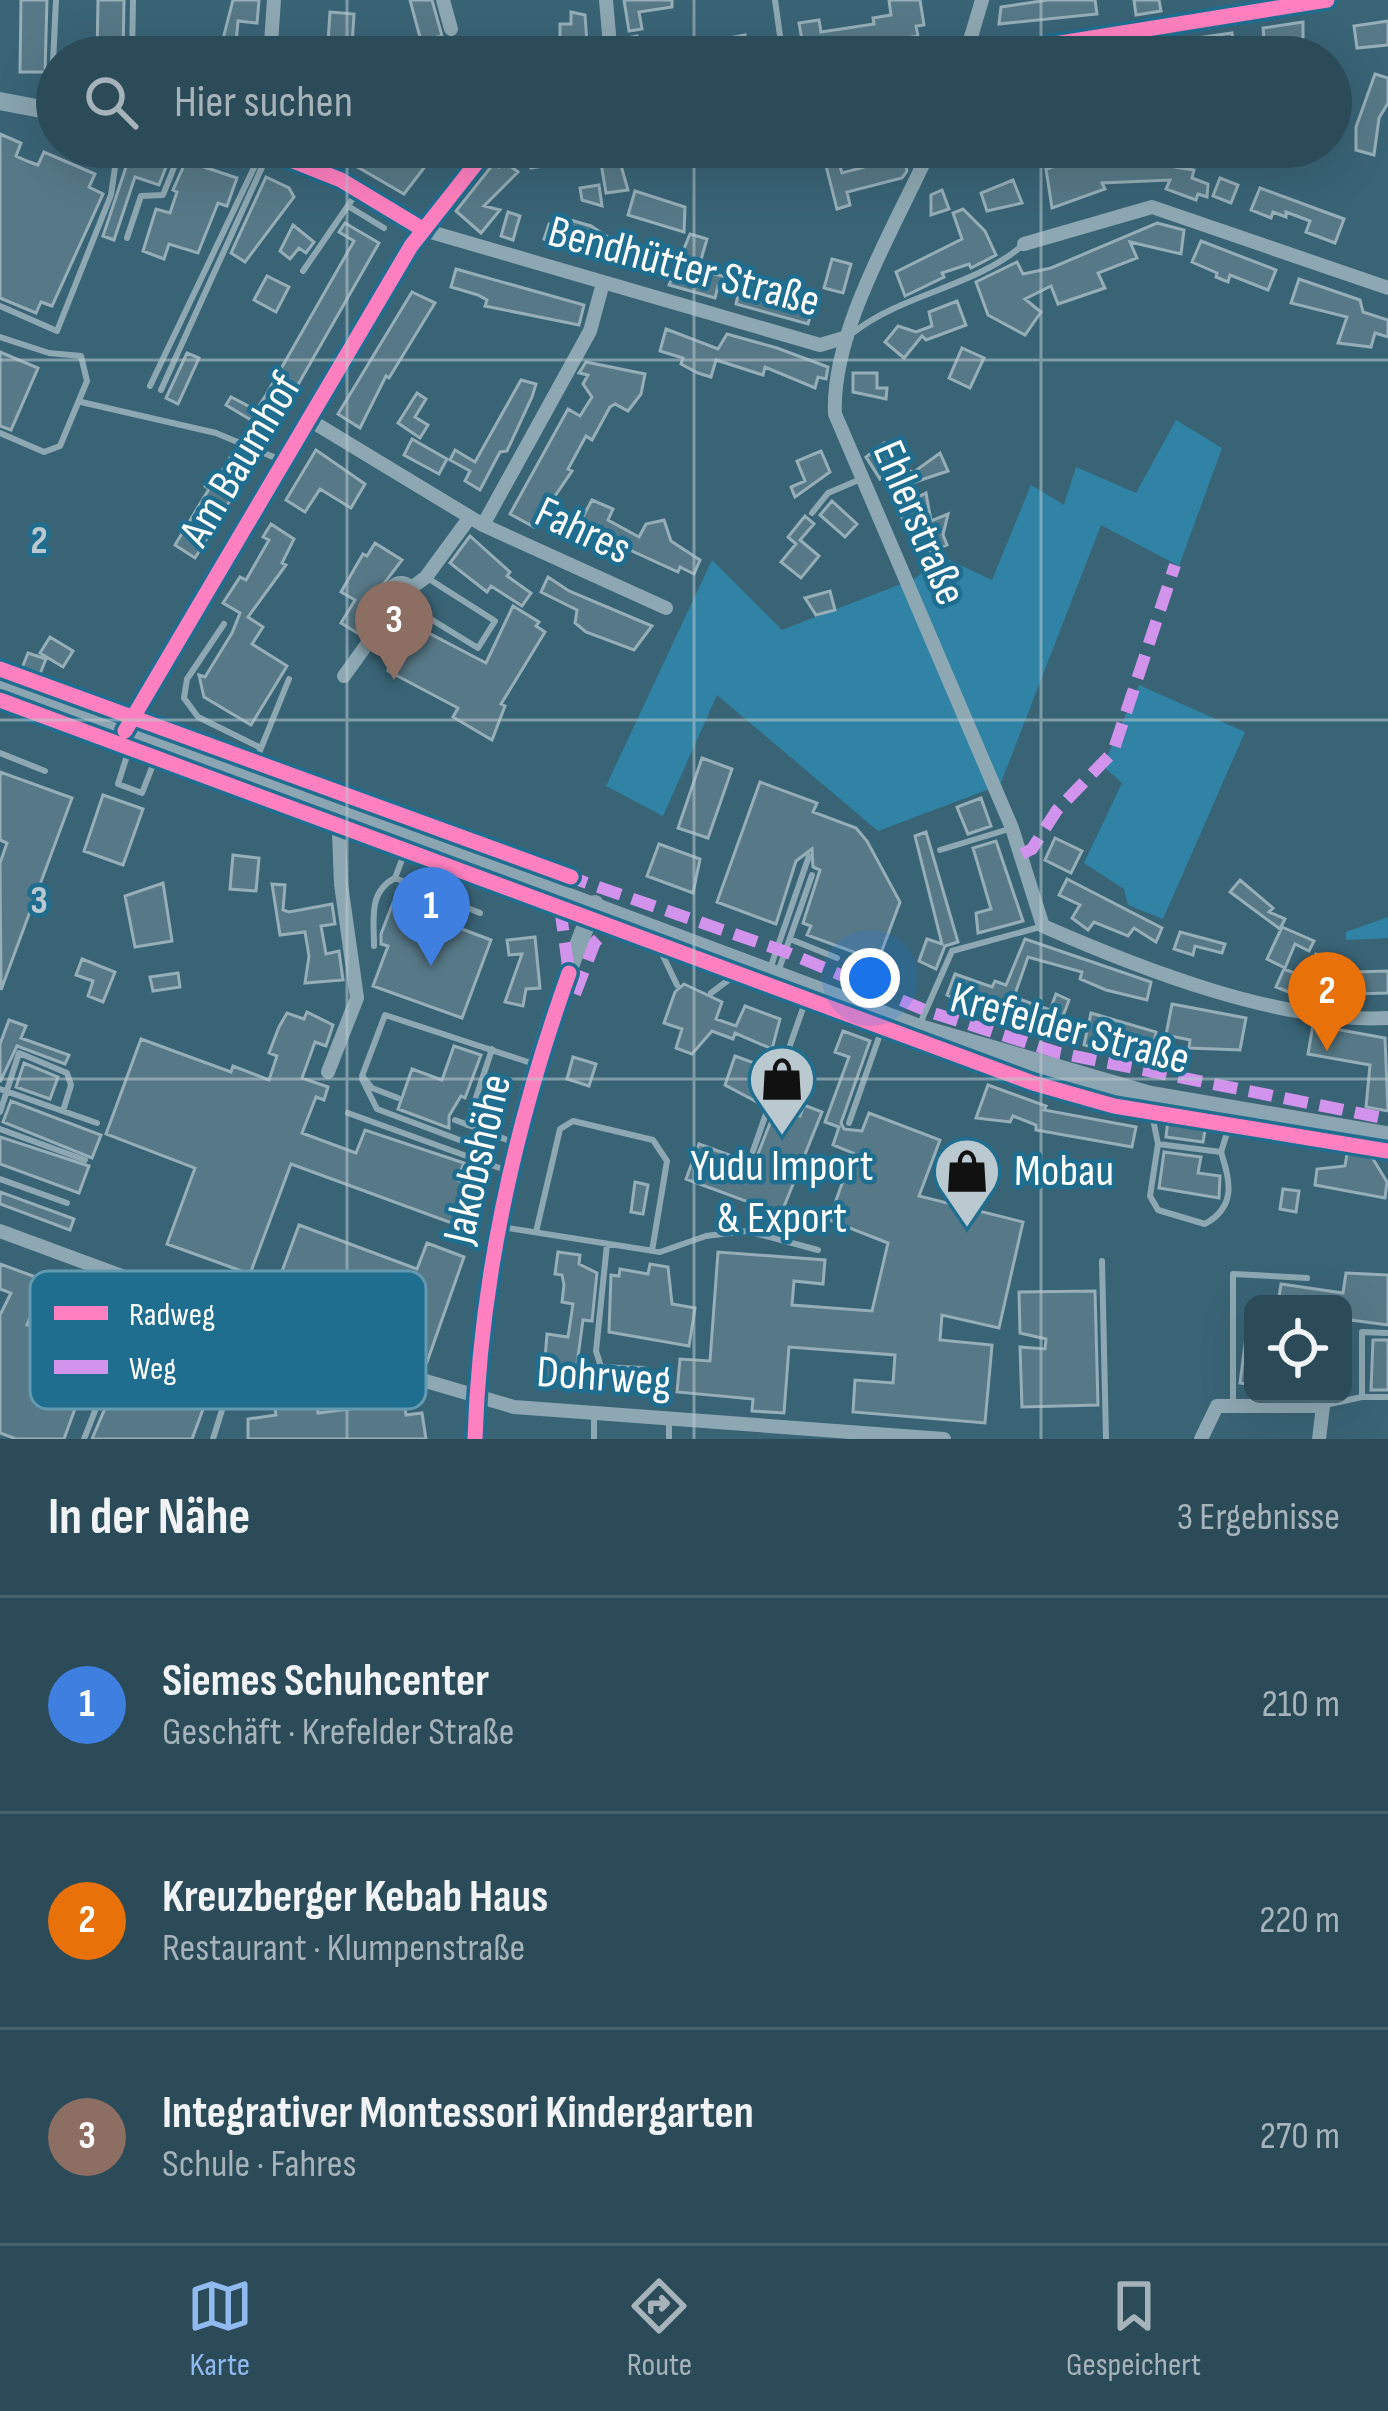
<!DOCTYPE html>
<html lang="de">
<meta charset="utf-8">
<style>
body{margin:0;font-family:"Sofia Sans Condensed",sans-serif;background:#33525e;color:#f1f3f6}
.controls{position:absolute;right:36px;bottom:36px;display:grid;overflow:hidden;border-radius:18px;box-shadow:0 12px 48px #0002}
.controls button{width:108px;height:108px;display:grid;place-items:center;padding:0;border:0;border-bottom:3px solid #47636e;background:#2b4b58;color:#f1f3f6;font:60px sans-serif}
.you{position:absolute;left:870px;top:978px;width:42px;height:42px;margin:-30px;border:9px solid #fff;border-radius:50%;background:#1a73e8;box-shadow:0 0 0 18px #1a73e833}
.badge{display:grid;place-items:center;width:78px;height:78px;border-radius:50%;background:#90b9f0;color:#fff;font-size:39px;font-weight:700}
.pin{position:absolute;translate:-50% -99px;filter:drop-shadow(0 3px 6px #0008)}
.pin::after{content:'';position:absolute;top:63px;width:42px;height:36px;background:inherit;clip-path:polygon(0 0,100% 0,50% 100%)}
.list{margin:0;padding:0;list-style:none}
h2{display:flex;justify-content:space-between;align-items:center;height:156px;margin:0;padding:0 48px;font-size:51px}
h2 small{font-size:39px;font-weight:400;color:#a6b3ba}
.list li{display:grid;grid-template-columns:78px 1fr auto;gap:36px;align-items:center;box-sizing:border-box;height:216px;padding:0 48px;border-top:3px solid #47636e}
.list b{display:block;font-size:45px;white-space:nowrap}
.list p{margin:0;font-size:39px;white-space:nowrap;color:#a6b3ba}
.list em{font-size:39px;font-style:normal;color:#a6b3ba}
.icon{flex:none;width:66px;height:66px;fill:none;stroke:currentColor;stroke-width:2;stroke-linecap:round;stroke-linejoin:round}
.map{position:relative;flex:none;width:1388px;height:1439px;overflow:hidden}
.search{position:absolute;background:#2b4b58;box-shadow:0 12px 48px #0002;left:36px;right:36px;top:36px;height:132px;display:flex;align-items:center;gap:30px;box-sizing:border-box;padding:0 42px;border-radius:66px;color:#a6b3ba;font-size:45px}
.sheet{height:804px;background:#2b4b58}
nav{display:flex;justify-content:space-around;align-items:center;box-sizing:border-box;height:168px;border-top:3px solid #47636e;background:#2b4b58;font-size:33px;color:#a6b3ba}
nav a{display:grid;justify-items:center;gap:6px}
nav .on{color:#90b9f0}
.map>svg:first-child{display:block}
.green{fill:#3083a5}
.building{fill:#577987;stroke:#95aeb8;stroke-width:3}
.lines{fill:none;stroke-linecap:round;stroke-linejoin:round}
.lane{stroke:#8da8b2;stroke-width:6}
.street{stroke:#8da8b2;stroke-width:14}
.secondary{stroke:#88a4ae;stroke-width:18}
.primary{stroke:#8ca5b2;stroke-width:21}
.quiet{stroke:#d193ec;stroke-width:12;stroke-dasharray:24 12;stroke-linecap:butt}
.cycleway-casing{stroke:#1f6e90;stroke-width:22}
.cycleway{stroke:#ff80c0;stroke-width:15}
.grid{fill:none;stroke:#bac9cf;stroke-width:3;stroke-opacity:0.55}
.labels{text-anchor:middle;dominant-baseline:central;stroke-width:9;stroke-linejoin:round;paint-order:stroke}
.street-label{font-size:45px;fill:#fff;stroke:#1f6e90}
.poi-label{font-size:45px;fill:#fff;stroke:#1f6e90}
.key{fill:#1f6e90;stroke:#629ab1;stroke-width:3}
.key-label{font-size:33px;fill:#fff}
.grid-label{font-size:39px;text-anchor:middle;font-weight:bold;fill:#bac9cf;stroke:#1f6e90;stroke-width:9;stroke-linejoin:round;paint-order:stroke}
</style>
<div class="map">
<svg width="1388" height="1439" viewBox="0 0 1388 1439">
<rect width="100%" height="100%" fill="#396476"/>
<!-- green -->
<path class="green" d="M1176,420l46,28 -43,118 -78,-41 -101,260 -122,46 -161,-136 -54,121 -57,-30 106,-226 70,70 132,-51 29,-22 49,23 39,-95 33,20 12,-38 60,26z
M1139,685l106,47 -82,187 -35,-14 -4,-16 -40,-26 38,-80 -19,-17z
M1388,917v21l-42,2v-8z"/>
<!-- building -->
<path class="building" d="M21,0h26l-2,72h-25z
M98,0h26l-1,57h-26z
M233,0h26l-2,23 -19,-2 -2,22 19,2 -1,12h-25l-7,-14z
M410,0h22l10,36 -21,5z
M624,0h48v7l-33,5 3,17 -13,2z
M889,0h31l4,25 -8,1 2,10 -57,9 1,6 -57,6 -6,-34 20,-3 2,12 53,-8 -1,-6 18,-3z
M1048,0h47l2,14 -98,10 2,-17z
M1134,0h25l2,11 -25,4z
M330,12l24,2 -2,32h6l-1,11h-30z
M571,12l14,3 3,42h-13l-2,-10 -13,1v-24h11z
M1388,21v24l-31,3 -3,-22z
M1303,22v35h-37l-3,-29z
M1232,33l3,18 -5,6h-59l-2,-15z
M745,35l1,10 27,-5 2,17h-59l-3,-16z
M637,36l3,21h-15l-3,-18z
M456,39l5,18h-27l4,-14z
M1375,74l13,4v25l-9,15 -5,37 -18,-5v-23z
M0,134l21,9 -5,13 11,5 11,4 6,-13 51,22 -6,13 14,7 -51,112 -11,-4 -5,11 -36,-15z
M349,147h91l-36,47 -62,-36z
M528,147h98v6l-8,2 10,35 -22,3 -6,-36 -69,11z
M692,147h93v6l-7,1 1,7 -16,2 -1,-6 -37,6 -2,-10 -29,6z
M835,150l7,23 34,-9 -2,-11 15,-3 1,7 13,-3 4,17 -5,7 -55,14 3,13 -13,4 -14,-55z
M1103,150l2,7 60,-2 10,12 19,3 -2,8 16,6 -1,13 -9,-3 -2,6 -30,-11 4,-9 -68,3 3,6 -53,19 -6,-39z
M138,151l30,11 -9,23 -24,-8 -21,63 -11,-4 25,-75 6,2z
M190,152l11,3 -3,10 39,13 -10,28 -9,-3 -20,50 -29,-9 -5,15 -21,-8 13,-42 14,4 7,-21 -4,-2z
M504,161l14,11 -34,34 16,4 -19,23 -25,-22 38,-48 5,4z
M266,177l23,11 5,9 -49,65 -14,-9z
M1220,178l18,7 -7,18 -18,-7z
M1013,180l9,23 -35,8 -6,-18z
M599,185l3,21 -20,-6 -2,-12z
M1260,188l84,31 -9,24 -29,-11 4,-11 -24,-9v5l-13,-5 -2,6 -20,-8z
M942,190l7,19 -18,6v-20z
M635,191l50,16 -1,25 -56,-17z
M963,209l22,22 11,24 -25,13 -2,-4 -27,9 2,4 -39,19 -9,-24 66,-33 -9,-26z
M508,212l12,4 -7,24 -12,-4z
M567,219l24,7 24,16 -6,20 -65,-23 5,-15 15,4z
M345,223l34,20 -108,189 -45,-27 5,-8 25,13 10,-15 88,-154 -15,-9z
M1157,223l27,7 -3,24 -51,-12 7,16 -39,15 7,15 -47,16 -7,-18 -26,13 16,13 -16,23 -37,-20 -12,-33 41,-20 6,12 28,-6z
M293,225l21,17 -8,11 -7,-5 -9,11 -10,-8z
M690,234l17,5 -9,31 77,19 38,18 -5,17 -72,-20 3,-13 -21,-5 -3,12 -46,-13z
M1201,241l75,29 -8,20 -38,-15 -2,7 -12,-5 1,-4 -25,-11z
M832,259l19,5 -8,29 -19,-5z
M456,269l128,36 -5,20 -94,-19 2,-6 -9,-5 -27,-8z
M267,276l22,11 -13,25 -22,-12z
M1299,279l61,21 3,12 25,8v17l-13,-4 -4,14 -33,-4 9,-26 -56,-14z
M412,292l23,11 -46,75 -3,-2 -26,52 -22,-14z
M957,301l9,24 -40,15 -4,-4 -18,22 -19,-16 13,-16 18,6 16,-6 -3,-14z
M666,329l52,20 9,-15 50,14 51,19 -2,12 -8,-2 -3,11 -50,-21 -2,8 -47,-15 -5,17 -13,-4 -17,-9 2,-6 -23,-7z
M962,348l22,10 -14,30 -21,-10z
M0,352l38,16 -27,62 -11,-4z
M187,353l12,5 -21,46 -12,-6z
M586,362l59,12 -4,20 -13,17 -13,-7 -5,3 -18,33 -6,-4 -18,33 4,2 -38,56 -24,-13 58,-105 12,7 12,-19 -9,-13 5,-9 -9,-2z
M853,373h24v15h10l-1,11 -33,-7z
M521,380l15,4 -4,13 -25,54 -7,1 -20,38 -15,-9 5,-10 -20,-11 5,-10 20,12z
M417,393l9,6 -11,18 13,8 -8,13 -22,-15z
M412,439l35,20 -8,15 -35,-19z
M884,443l21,27 9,2 26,-19 8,18 -36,12 6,14 8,-4 5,28 17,-7 -5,21 4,10 -24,9 -13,-32 -5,2 -9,-19 14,-6 -20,-28 -10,8 -14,-22z
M316,450l49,34 -14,24 -31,-19 -15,23 -19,-12z
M821,451l9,21 -35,25 -4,-10 14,-6 -8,-20z
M231,456l19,12 -55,90 -20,-13 34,-56 -4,-3 6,-11 6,4z
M592,500l21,9 -5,11 31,17 7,-13 18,-4 7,21 29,19 -6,14 -14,-7 -2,5 -55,-25 -3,6 -45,-22z
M832,501l25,23 -12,13 -25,-22z
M805,516l9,8 -14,16 19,16 -18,22 -20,-16 15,-18 -8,-7z
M271,524l23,15 -12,24 4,2 -38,52 15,10 -11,17 35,22 -36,59 -47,-28 -5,-22 6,2 27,-44 8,-20 -17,-10 17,-26 6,3 23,-40 -6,-3z
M470,536l40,36 -3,4 24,17 -9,13 -31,-20 -4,6 -37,-29z
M375,543l27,17 -36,47 7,4 -14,23 -18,-11 14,-23 -14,-8 22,-38 4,2z
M548,577l21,14 83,35 -18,24 -48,-18 -11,-9 2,-13 -36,-18z
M830,591l5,19 -19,5 -11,-17z
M513,606l26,16 -3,4 9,6 -44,72 4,2 -13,34 -39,-23 5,-9 -70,-37 3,-27 13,8 15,-24 67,35z
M50,637l23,14 -10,16 -23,-14z
M28,653l18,6 -8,20 -18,-6z
M702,758l30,11 -24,69 -30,-10z
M0,772l72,26 -71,192 -1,-127 7,-20 -7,-3z
M760,782l57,21 -4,9 43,16 11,13 33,61 -22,59 -71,-26 4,-9 -8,-3 17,-53 -7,-3 -1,-18 -16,12 -20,63 -59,-22z
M103,795l40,14 -20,56 -39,-14z
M981,798l10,28 -23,8 -11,-27z
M926,832l32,110 -13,4 -9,23 -17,-8 8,-22 15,5 -27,-108z
M1055,838l27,13 -11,22 -26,-13z
M996,841l27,80 -45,12 -2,-20 15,-4 -18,-61z
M659,844l41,15 -7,34 -46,-17z
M233,855l26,3 -3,33 -26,-2z
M1067,879l95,49 -6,14 -22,-14 -6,8 -34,-14 -6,8 -16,-12 8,-13 -21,-10z
M1240,880l33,28 -4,4 16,7 -5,10 -50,-37z
M163,883l9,58 -37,6 -10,-51z
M272,884l13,1 -2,25 6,2 43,-8 3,20 -14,2 5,28 13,-3 4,29 -38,3 4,-27 -4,-24 -25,3z
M393,903l98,37 -29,78 -89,-32 15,-40 -7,-2v-10z
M1282,927l32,14 -5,10 -14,-7 -10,24 -18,-9z
M1180,932l45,12 -3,9 -27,-7 -2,9 -19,-6z
M535,937l5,51 -14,1 -3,17 -18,-4 17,-48 -13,1 -2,-15z
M1025,939l126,43 -4,18 -41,-10 -26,-11 2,-7 -54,-15 -14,40 36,13 6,-16 13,6 -14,38 -108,-43 8,-21 37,13 3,-6 11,4z
M1316,954l28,14 -10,22 -5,-2 -4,8 -20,-9 -4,10 -25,-10 8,-18 21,8z
M82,959l33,13 -12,30 -15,-6 5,-15 -17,-6z
M1388,971v22l-33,1 -1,-22z
M178,973l2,14 -27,4 -3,-14z
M684,984l38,18 -6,17 20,7 9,-20 35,13 -8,30 -37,-16 -2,6 -21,-8 -20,23 -16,-6 6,-19 -18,-6 11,-31z
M1172,1004l74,14 -6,32 -51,-2 1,-8 -24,-5z
M307,1012l26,13 -7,21 -11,-4 -13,36 26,9 -4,13 -8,-3 -14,36 54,20 9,-23 99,33 -7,17 21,8 -10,41 -177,-65 -41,110 -83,-30 28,-76 -89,-34 35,-95 90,33 2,-6 36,14 8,-24 -8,-3 10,-26 8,-14 17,6z
M1091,1013l65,19 -2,11 -25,-5 -4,17 -41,-10z
M9,1020l17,6 -5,12 48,17 -4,9 -48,-18 -17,36v-38z
M1313,1025l72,13 3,73 -22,-4 4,-42 -62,-11z
M843,1031l27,10 -29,82 3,6 18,2 7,-18 71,27 -21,56 104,26 -24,106 -57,-13 -2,25 52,5 -7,78 -132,-11 2,-32 38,3 2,-28 -106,-8 -5,66 -32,-2 1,-12 -76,-7 3,-33 30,2 8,-109 107,8 -2,24 -29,-3 -2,24 80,6 16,-68 -59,-23 24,-67 -20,-8 6,-18 -14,-5 24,-65 -14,-5z
M454,1046l27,9 -16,43 -4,-2 -12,20v12l-51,-19 14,-40 30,11z
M735,1056l22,8 -4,9 17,6 -9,25 -36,-19z
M573,1057l23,7 -7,22 -22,-7z
M24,1063l34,14 -8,22 -34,-12z
M988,1085l58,21 -2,4 92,17 -4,20 -96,-17v-5l-23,-9 -3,6 -34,-4z
M11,1101l90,34 -9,23 -89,-36z
M804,1105l18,7 -41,102 -95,-35 13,-35 55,20 22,-56 24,8z
M1168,1119l38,6 -3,17 -37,-5z
M0,1137l89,29 -10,27 -79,-29z
M1164,1152l37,5 -3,16 22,3 -1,22 -60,-10z
M1347,1154h23l17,28 -2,16 -70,-13 2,-16 28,-3z
M635,1182l13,3 -5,29 -12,-2z
M1283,1189l16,2 -3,21 -16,-3z
M0,1192l74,27 -4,11 -70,-26z
M299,1225l118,44 10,-26 37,14 -37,105 -157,-58z
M558,1252l22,3 -1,9 18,9 -5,48 -9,-1 -6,44 12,2 -4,23 -42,-6 4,-49 21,3 5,-33 -11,-2 2,-17 -2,-10 -7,-1z
M0,1264l63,23 -9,23 -18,-7 -9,22 69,26 -32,88h-48l-16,-6v-118l11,-22 -11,-4z
M650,1264l18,3 4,37 23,4 -6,38 -80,-14 2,-57 8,1 1,-7 28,5z
M1346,1273l42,2v50l-45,-6v-15h-65l3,-20 62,9z
M1095,1291l3,114 -76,2 -2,-60 25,2 1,-10 -26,-6 -1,-41z
M1246,1337l7,1v47l-13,-2z
M1373,1340h15v50h-17z
M147,1345l57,22 -5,13 13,5 -20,54h-100l36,-85 14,5z
M313,1372l5,41 86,-11 2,13 16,-2 4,26h-178v-20l28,-4 -6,-38z"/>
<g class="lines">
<!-- lane -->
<path class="lane" d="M775,0l8,57
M132,57l1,-57
M51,104l5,-104
M348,206l36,22
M127,238l14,-42 22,-1 14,-35 -6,-13
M303,271l53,-77
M0,306l57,25 54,-136 7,-48
M854,332c51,-39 120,-45 169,-87
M0,337l49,16 32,3 6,25 -27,65 -16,6 -44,-19
M150,386l112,-235
M161,390l107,-236
M81,402l135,31 67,28
M812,513l16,-20 33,-14
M406,604l72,44 17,-27 -66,-42
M224,624l-37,55 -3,19 14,19 61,30
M131,743l-13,41 24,9 16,-41
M0,753l45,18
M251,773l38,-94
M408,844l-13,34 85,35
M940,850l69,-21
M653,935l24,50
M790,939l47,19
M374,946c0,-27 -6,-54 21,-68
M770,969l39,-113
M778,972l34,-97
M711,993l31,-23
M919,1026l33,-75 88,-24
M977,1071l6,-18
M362,1079l15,30 104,39 19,-11 12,5
M0,1089l97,34
M398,1098l-26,-10 -10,-12 23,-61 149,49
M1149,1099l9,45 63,8 12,-38
M0,1112l19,-59 48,20 4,12 -8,26
M348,1113l160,58
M455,1120l45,17
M849,1123l36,-103
M467,1125l25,-76
M0,1129l85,31
M1158,1144l-8,52 8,14 47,14c32,-18 25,-43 16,-72
M753,1151l56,-160
M0,1179l67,24
M502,1227l158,25 46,-16 41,-5 71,19
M536,1232l24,-103 13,-8 80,19 14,21 -15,90
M607,1244l-11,107 5,16 43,2
M1102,1261l4,178
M256,1394l20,-57
M1362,1397h26
M1325,1405l37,-8v-65l26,1
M1233,1406v-132l74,4
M594,1416v23
M669,1421v18
M84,1439l59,-151
M213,1439l36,-116"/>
<!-- street -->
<path class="street" d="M443,0l8,29
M606,0l5,57
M270,57l4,-57
M965,57l17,-57
M931,147c-34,77 -100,183 -96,267l177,414 31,98c98,43 238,98 345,92
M1024,244l128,-37 236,81
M308,419l175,106 183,83
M483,525l107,-194 13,-48
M390 594a11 11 0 1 1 22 0a11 11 0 1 1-22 0Z
M410,589l16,-12 44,-60
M344,676l52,-72
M125,731l299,-501 396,115 27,-8
M328,1072l29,-74 -16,-114 -3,-76
M0,1231l330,122 184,54 430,32
M1201,1439l16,-33h106l-4,33"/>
<!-- secondary -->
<path class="secondary" d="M973,57l354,-57
M0,101l57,11
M258,147l83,33 83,50 65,-83
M475,1439c6,-184 48,-366 120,-535"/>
<!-- primary -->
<path class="primary" d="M0,686l918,343 231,67 239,41"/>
<!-- quiet -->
<path class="quiet" d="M1022,854l10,-5 25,-39 56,-58 62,-187
M564,875l222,77 141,59 132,42 329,66
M560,907l9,66
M575,994l20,-52 17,-16"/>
<!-- cycleway casing -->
<g class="cycleway-casing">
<path id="cycleway" d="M973,57l354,-57
M258,147l83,33 83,50
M0,669l571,208
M0,700l1033,383 81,23 274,45
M125,731l286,-485 78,-99
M475,1439c5,-161 40,-315 94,-466"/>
</g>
<!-- cycleway -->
<use href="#cycleway" class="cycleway"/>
</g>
<!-- grid -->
<path class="grid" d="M347,0v57M694,0v57M1041,0v57M347,147v1292M694,147v1292M1041,147v1292M0,360h1388M0,720h1388M0,1079h1388"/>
<!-- icons -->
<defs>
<g id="shop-pin" transform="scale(3.45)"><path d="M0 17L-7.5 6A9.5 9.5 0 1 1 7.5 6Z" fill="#bac9cf" stroke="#1f6e90"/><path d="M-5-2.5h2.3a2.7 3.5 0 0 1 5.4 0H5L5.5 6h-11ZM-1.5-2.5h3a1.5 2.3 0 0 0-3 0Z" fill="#111"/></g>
</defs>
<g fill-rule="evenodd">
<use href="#shop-pin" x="782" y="1079"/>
<use href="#shop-pin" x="967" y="1171"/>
</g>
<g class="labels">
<!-- street labels -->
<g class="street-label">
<text transform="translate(684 267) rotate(15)">Bendhütter Straße</text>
<text transform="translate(241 460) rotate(-59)">Am Baumhof</text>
<text transform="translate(919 523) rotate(67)">Ehlerstraße</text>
<text transform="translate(583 531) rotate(25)">Fahres</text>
<text transform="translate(1070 1029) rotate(15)">Krefelder Straße</text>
<text transform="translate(478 1159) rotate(-77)">Jakobshöhe</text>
<text transform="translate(604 1377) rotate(4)">Dohrweg</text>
</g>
<!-- poi labels -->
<g class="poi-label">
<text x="782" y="1166">Yudu Import<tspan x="782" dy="52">&amp; Export</tspan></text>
<text x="1014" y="1171" text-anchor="start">Mobau</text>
</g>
</g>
<!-- legend -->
<rect x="30" y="1271" width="396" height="138" rx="18" class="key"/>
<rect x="54" y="1306" width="54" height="14" fill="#ff80c0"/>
<rect x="54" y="1360" width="54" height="14" fill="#d193ec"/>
<g class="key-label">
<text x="129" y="1325">Radweg</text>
<text x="129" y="1379">Weg</text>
</g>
<g class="grid-label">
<text x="39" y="553">2</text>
<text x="39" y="913">3</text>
</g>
</svg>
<div class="controls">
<button><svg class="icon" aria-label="locate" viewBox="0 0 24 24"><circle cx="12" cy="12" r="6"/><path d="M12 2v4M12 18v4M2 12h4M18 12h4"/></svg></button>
</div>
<div class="you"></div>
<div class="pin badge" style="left:431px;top:966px;background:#3f7fe0">1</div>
<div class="pin badge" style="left:1327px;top:1051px;background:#e8710a">2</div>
<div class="pin badge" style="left:394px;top:680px;background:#8d6e63">3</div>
<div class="search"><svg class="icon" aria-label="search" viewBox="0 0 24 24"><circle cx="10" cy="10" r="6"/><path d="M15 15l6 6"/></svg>Hier suchen</div>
</div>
<section class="sheet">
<h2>In der Nähe<small>3 Ergebnisse</small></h2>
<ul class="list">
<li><span class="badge" style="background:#3f7fe0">1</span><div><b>Siemes Schuhcenter</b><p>Geschäft · Krefelder Straße</p></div><em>210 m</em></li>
<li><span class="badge" style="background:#e8710a">2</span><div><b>Kreuzberger Kebab Haus</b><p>Restaurant · Klumpenstraße</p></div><em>220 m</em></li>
<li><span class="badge" style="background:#8d6e63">3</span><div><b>Integrativer Montessori Kindergarten</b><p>Schule · Fahres</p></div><em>270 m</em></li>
</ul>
</section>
<nav>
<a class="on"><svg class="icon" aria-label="map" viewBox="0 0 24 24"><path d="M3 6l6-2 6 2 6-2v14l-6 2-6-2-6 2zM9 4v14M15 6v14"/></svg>Karte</a>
<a><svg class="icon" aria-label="directions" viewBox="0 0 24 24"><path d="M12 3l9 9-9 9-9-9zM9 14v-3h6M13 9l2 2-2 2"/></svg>Route</a>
<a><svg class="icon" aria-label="saved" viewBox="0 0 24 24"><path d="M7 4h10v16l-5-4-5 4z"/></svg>Gespeichert</a>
</nav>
